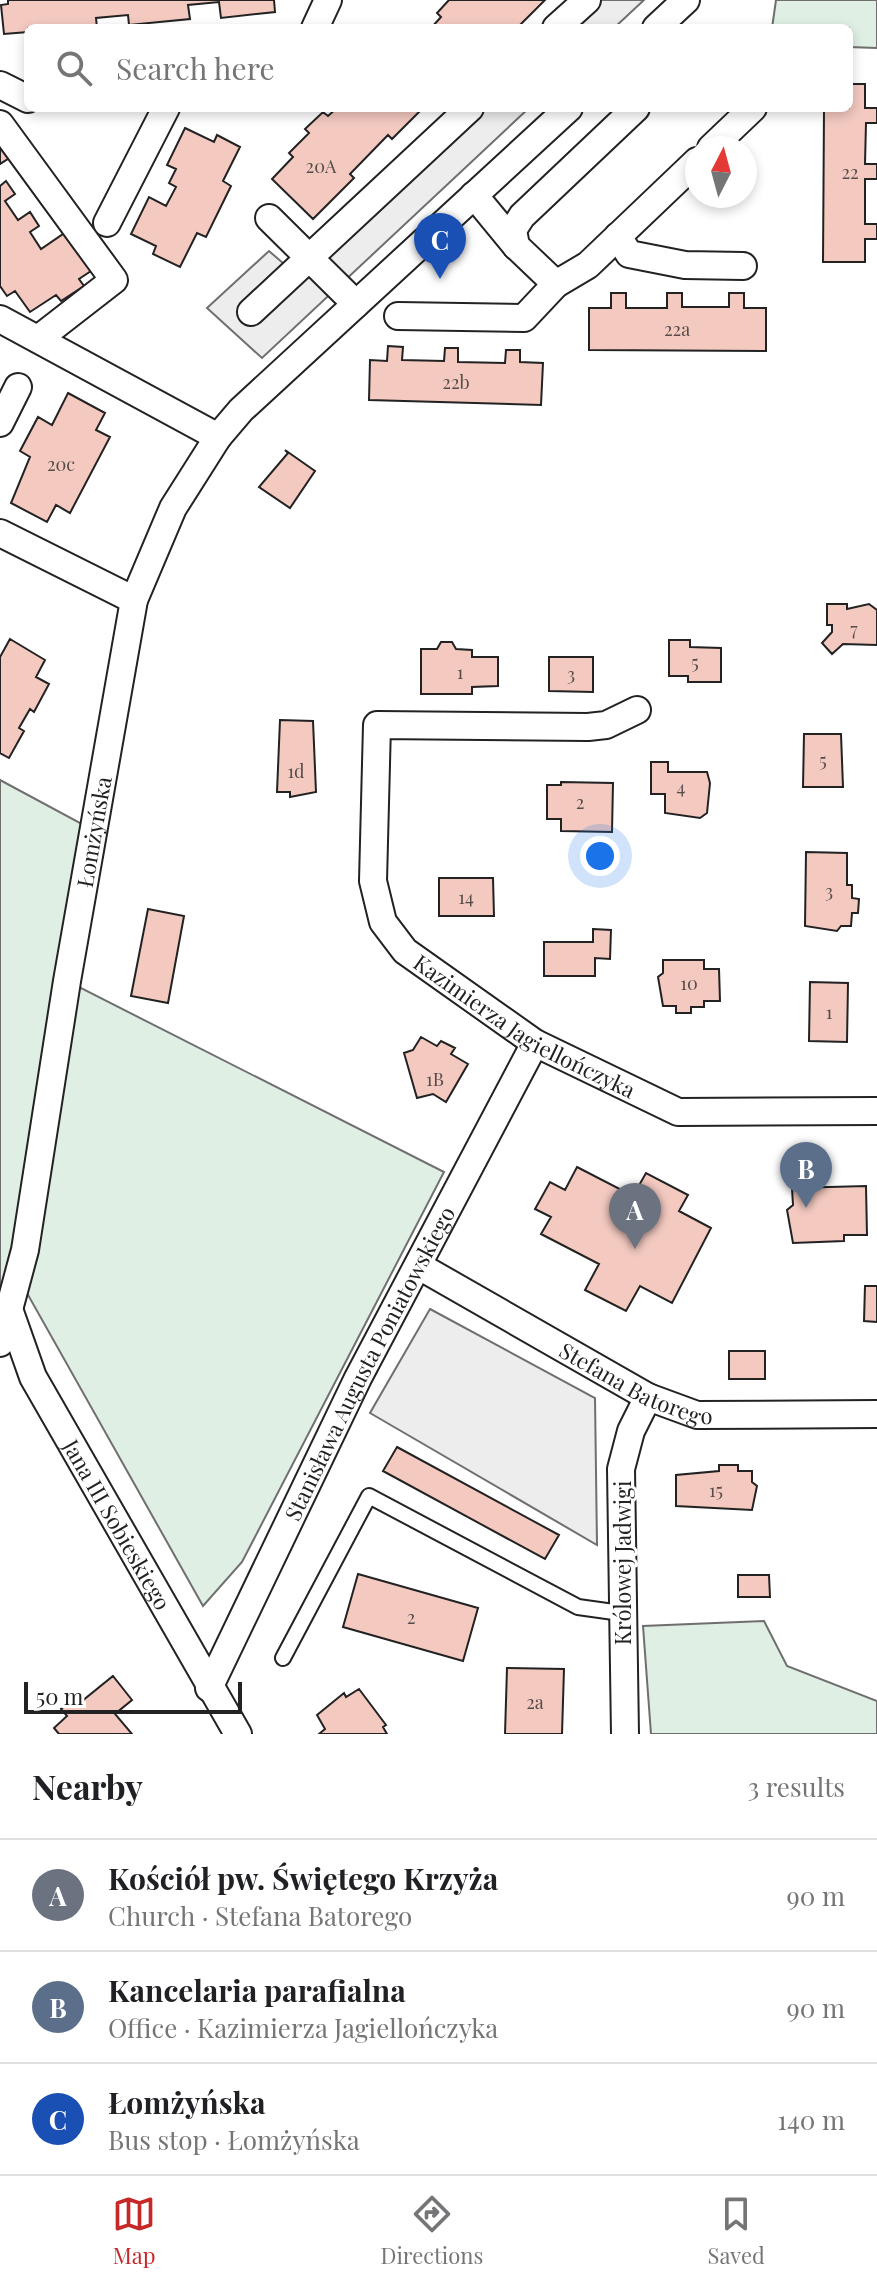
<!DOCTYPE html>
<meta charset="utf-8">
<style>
body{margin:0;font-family:"Playfair Display",serif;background:#f2f2f2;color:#202124}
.compass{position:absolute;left:685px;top:136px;width:72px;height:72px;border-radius:50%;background:#fff;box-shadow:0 4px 12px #0003;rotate:6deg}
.scale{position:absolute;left:24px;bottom:20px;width:218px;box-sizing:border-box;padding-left:8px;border:4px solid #222;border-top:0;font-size:22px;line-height:28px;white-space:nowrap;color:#222;-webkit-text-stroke:6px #fff;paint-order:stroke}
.you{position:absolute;left:600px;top:856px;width:28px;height:28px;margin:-20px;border:6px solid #fff;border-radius:50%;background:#1a73e8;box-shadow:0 0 0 12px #1a73e833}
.badge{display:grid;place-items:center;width:52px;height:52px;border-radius:50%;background:#c62828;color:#fff;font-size:26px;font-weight:700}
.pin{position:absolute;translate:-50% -66px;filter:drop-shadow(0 2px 4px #0008)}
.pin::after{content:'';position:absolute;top:42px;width:28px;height:24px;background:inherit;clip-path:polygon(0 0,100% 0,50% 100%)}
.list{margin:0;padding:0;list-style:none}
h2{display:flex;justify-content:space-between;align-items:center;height:104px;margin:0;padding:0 32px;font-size:34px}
h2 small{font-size:26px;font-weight:400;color:#757577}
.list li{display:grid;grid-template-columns:52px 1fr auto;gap:24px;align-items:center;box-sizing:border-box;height:112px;padding:0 32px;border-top:2px solid #e0e0e0}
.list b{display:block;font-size:30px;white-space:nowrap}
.list p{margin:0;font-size:26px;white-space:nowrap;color:#757577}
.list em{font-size:26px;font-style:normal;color:#757577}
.icon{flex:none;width:44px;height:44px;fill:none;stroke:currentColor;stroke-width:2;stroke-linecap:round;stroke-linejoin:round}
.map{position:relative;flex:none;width:877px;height:1734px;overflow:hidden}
.search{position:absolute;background:#fff;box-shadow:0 4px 12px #0003;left:24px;right:24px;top:24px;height:88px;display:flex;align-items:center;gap:20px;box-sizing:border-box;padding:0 28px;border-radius:12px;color:#757577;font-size:30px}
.sheet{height:440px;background:#fff}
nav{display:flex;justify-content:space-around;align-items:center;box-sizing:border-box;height:112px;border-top:2px solid #e0e0e0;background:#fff;font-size:22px;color:#757577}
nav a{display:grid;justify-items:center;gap:4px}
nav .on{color:#c62828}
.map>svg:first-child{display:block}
.green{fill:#e0efe3;stroke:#6f6f6f;stroke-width:2}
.parking{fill:#ededed;stroke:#6f6f6f;stroke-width:2}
.building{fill:#f3c9c0;stroke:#222;stroke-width:2}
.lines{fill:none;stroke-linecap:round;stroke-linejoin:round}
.service-casing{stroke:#222;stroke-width:18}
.minor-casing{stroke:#222;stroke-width:30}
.service{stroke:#fff;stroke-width:14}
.minor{stroke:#fff;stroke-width:26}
.labels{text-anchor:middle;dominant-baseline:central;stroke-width:6;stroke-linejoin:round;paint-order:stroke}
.number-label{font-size:18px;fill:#564c4a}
.street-label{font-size:22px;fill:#222;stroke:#fff}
</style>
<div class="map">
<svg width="877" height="1734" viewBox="0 0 877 1734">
<rect width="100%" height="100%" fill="#fff"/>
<!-- green -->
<path class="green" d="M776,0h101v48l-28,-1v-19h-77z
M0,780l82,44 -15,157 377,191 -202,390 -39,44 -185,-329 -18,66z
M764,1621l23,45 90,35v33h-226l-8,-108z"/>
<!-- parking -->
<path class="parking" d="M570,0h74l-30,28h-74z
M453,108h76l-267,250 -55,-50 62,-57 15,13z
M430,1309l165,89 2,147 -227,-132z"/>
<!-- building -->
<path class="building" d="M8,0h266l1,12 -54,6 -2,-16 -31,3 2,14 -61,6 -1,-10 -32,3 1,10h-69v4l-24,2 -3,-29 7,-1z
M449,0h96l-28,28h-86l10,-11 -4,-4z
M849,84h16v24h12v15h-11l-1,41h12v15h-12v45h12v15h-12v23h-42l1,-154h25z
M337,108h86l-31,31 -4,-4 -38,39 4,4 -41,41 -41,-40 21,-22 -4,-4 20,-20 -4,-4 18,-17 5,4z
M185,128l29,14 3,-7 23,12 -17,34 8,5 -25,51 -9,-4 -17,34 -27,-13 3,-8 -25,-12 18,-37 17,9 10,-19 -7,-4 7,-14 -9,-4z
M0,140l11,17 -11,7z
M6,181l9,13 -10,7 13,19 12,-8 9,14 -9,6 11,17 25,-17 25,39 -12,8 5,7 -23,15 -5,-6 -26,17 -15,-21 -8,5 -7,-10v-100z
M611,293h15v15h41v-15h15v14h47v-14h15v15h22v43l-177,-1v-42h22z
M388,346l15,1 -1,13 42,1 1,-13h13v14l47,1 1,-13h14v12l23,1 -2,42 -172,-5 1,-40 17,1z
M68,393l37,20 -9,17 14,7 -40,76 -14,-8 -9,17 -36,-19 19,-46 -10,-6 18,-34 14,8z
M285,450l30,21 -25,37 -31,-21 29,-34z
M827,604h20v5l22,-5 8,6v35l-34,-1 -11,10 -10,-11 10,-11v-7h-5z
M10,639l35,21 -9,17 13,7 -15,28 -4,-3 -11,19 5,3 -15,27 -9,-5v-96z
M669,640h21v7l31,1v34h-33v-6h-19z
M441,642h11l4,7 16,1v7h26v29l-26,1v7h-51v-45h16z
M549,657h44v35l-44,-1z
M280,720l33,1 3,71 -26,5v-5h-13z
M804,734h37l2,53h-40z
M651,762h17v10h39l3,11 -3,30 -7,5 -35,-5v-19h-14z
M561,782l52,1 -1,49 -51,-1v-12h-14v-34h14z
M806,852l41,1v32h5v13l7,1 -1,14h-6l-1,13h-10l-4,5 -32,-5z
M439,878h54l1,38h-55z
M148,909l36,7 -16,87 -37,-7z
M593,929l18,1 -1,29 -15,-1v18h-51v-34h49z
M663,960h41v9h15l1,32h-16v6h-13v6h-15v-7h-13l-5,-29 5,-4z
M810,982l38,1 -1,59 -38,-1z
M421,1037l16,9 4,-5 14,7 -4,6 17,10 -22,38 -13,-8 -16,4 -13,-45 9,-3z
M577,1167l56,29 13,-23 42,22 -9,16 32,17 -39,75 -32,-17 -14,25 -41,-21 14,-26 -58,-30 10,-17 -16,-8 15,-27 15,8z
M866,1186l1,49h-23v6l-51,2 -6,-33 6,-5 -1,-17z
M865,1286h12v36l-13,-1z
M729,1351h36v28h-36z
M397,1447l162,88 -14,24 -162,-88z
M719,1465h19v6h14v11l5,4 -5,24 -76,-4v-31l43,-4z
M358,1574l120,34 -15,53 -120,-34z
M738,1575h31l1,22h-32z
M507,1668l57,1 -2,65h-57z
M113,1676l19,24 -17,14 17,20h-73l-5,-6 13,-12 -6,-7 17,-13 4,5z
M359,1689l27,36 -3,2 4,7h-68l6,-5 -8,-14 27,-22 2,4z"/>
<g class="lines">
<!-- service casing -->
<g class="service-casing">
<path id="service" d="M283,1658l86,-162 209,111 43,6"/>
</g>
<!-- minor casing -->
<g class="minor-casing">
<g id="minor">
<path d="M315,28l13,-28"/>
<path d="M556,28l31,-28"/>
<path d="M656,28l30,-28"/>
<path d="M0,85l28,14"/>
<path d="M0,124l114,156 -76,59"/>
<path d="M711,148l42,-40"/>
<path d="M474,195l42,51"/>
<path d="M269,218l87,86"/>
<path d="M107,223l59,-115"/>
<path d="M618,236l11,18 56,11 58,1"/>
<path d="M556,284l-40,-38 -3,-16 9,-14 114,-108"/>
<path d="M251,312l219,-204"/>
<path d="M398,316l126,2 32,-34 32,-19 109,-104"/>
<path d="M0,319l218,118"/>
<path d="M0,423l18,-36"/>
<path d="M0,533l134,67"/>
<path id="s1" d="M637,710l-31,15 -18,2 -211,-2 -4,156 10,41 22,29 130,92 143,69 199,-1"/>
<path id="s2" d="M419,1266l229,131 49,18 180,-1"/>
<path id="s3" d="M9,1309l24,68 205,357"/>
<path id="s4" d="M0,1343l25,-93 42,-269 67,-381 39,-92 45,-71 23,-27 328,-302"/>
<path id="s5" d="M209,1688l149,-310 177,-335"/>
<path d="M625,1734l-4,-265 10,-38 17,-34"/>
</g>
</g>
<!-- service -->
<use href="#service" class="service"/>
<!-- minor -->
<use href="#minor" class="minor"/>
</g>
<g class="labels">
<!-- number labels -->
<g class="number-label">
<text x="321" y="166">20A</text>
<text x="850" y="172">22</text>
<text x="677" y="329">22a</text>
<text x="456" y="382">22b</text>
<text x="61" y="464">20c</text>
<text x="854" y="629">7</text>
<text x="695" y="662">5</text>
<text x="460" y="672">1</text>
<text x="571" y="674">3</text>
<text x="823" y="760">5</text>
<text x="296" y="771">1d</text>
<text x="681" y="787">4</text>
<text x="580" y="802">2</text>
<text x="829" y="891">3</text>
<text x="466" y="897">14</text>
<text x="689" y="983">10</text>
<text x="829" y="1012">1</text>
<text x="435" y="1079">1B</text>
<text x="716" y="1490">15</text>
<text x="411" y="1617">2</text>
<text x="535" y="1702">2a</text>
</g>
<!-- street labels -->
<g class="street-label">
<text stroke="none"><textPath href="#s4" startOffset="520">Łomżyńska</textPath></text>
<text stroke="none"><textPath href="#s1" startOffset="640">Kazimierza Jagiellończyka</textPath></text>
<text stroke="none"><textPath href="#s5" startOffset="362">Stanisława Augusta Poniatowskiego</textPath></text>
<text stroke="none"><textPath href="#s2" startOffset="248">Stefana Batorego</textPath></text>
<text stroke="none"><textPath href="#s3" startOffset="242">Jana III Sobieskiego</textPath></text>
<text transform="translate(622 1563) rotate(-90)">Królowej Jadwigi</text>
</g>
</g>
</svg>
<svg class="compass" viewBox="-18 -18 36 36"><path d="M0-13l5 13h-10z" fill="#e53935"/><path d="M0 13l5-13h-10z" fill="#757577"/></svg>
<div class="scale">50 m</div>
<div class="you"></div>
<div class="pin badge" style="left:635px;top:1249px;background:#6b7280">A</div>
<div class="pin badge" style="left:806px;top:1208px;background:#5c6f8a">B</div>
<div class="pin badge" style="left:440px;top:279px;background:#1a4fb4">C</div>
<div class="search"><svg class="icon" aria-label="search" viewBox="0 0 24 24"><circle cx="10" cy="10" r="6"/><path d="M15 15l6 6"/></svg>Search here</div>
</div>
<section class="sheet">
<h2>Nearby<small>3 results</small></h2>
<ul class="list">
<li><span class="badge" style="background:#6b7280">A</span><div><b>Kościół pw. Świętego Krzyża</b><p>Church · Stefana Batorego</p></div><em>90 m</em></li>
<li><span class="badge" style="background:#5c6f8a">B</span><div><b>Kancelaria parafialna</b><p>Office · Kazimierza Jagiellończyka</p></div><em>90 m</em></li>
<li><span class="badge" style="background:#1a4fb4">C</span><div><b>Łomżyńska</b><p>Bus stop · Łomżyńska</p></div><em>140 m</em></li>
</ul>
</section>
<nav>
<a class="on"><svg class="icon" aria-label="map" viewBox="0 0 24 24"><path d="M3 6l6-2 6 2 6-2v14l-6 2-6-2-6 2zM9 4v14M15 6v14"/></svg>Map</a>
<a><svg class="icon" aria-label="directions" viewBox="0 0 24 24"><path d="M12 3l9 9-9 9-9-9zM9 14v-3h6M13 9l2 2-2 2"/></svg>Directions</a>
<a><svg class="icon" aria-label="saved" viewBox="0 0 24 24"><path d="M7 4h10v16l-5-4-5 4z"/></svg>Saved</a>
</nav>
